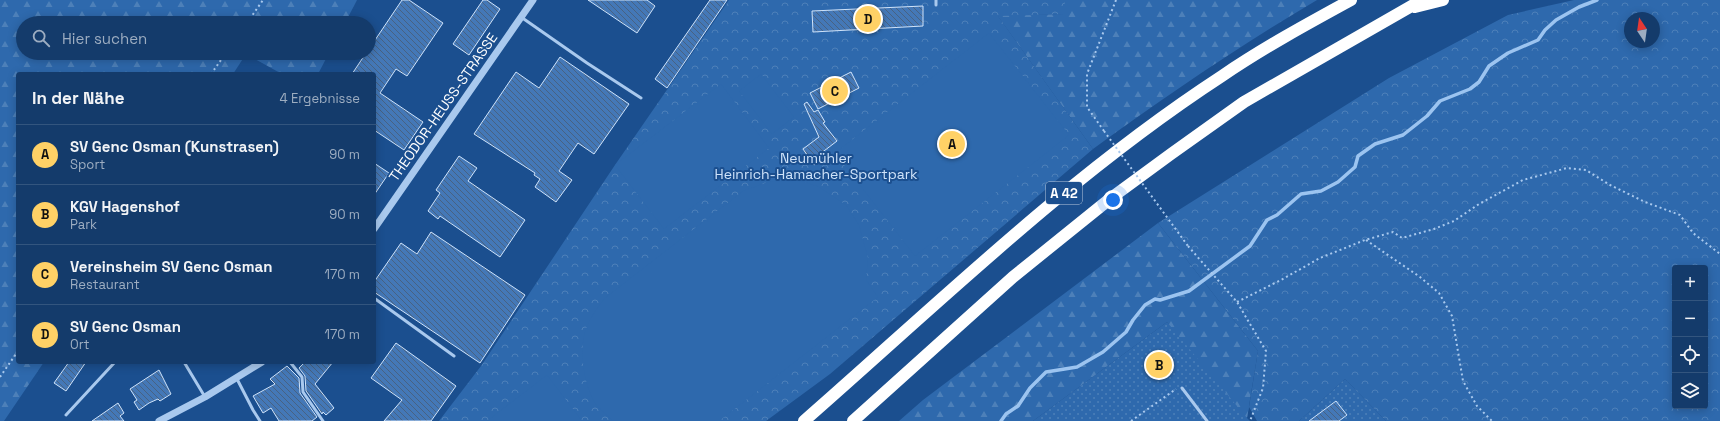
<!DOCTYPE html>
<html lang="de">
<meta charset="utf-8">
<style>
body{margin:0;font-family:"Space Grotesk",sans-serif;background:#1d4271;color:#f1f3f6}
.controls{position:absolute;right:12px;bottom:12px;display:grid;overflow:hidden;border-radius:4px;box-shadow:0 2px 10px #0003}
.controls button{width:36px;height:36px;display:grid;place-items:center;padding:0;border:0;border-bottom:1px solid #33557e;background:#143b6b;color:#f1f3f6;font:20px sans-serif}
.compass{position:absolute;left:1624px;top:12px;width:36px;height:36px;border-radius:50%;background:#143b6b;box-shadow:0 2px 10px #0003;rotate:347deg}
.you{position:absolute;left:1113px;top:200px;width:14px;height:14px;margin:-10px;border:3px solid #fff;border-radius:50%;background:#1a73e8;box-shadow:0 0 0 6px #1a73e833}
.badge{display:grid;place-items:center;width:26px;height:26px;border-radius:50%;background:#ffd166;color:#111;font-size:13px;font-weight:700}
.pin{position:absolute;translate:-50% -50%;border:2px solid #fff;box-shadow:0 1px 4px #0006}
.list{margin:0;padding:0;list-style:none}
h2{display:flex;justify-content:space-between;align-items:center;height:52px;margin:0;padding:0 16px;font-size:17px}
h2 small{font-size:13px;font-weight:400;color:#9dadc1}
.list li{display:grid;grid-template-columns:26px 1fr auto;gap:12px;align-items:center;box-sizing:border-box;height:60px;padding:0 16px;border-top:1px solid #33557e}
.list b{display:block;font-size:15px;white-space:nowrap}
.list p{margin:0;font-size:13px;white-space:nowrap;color:#9dadc1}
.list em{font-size:13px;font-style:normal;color:#9dadc1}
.icon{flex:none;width:22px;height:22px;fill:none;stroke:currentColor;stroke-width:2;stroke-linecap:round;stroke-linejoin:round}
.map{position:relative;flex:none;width:1720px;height:421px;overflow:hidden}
.search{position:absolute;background:#143b6b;box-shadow:0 2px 10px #0003;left:16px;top:16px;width:360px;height:44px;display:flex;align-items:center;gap:10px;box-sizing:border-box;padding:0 14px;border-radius:22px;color:#9dadc1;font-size:15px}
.panel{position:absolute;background:#143b6b;box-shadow:0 2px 10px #0003;left:16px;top:72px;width:360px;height:292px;border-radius:4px}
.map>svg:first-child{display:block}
.grass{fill:url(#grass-dots)}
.forest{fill:url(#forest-firs)}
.park{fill:url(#park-crowns);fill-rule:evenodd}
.pitch{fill:#2e69ad}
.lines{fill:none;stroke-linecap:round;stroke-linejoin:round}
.stream{stroke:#9cc4f0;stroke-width:3.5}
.building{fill:url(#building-back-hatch);stroke:#cfe3fa}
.path{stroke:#a9c9ee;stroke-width:2;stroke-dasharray:2 3;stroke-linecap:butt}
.service{stroke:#a9c9ee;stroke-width:3}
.tertiary{stroke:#a9c9ee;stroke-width:7}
.motorway{stroke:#fff;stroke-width:12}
.path-bridge{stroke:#a9c9ee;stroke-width:2;stroke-dasharray:2 3;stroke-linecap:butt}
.labels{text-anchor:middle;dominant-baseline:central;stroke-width:4;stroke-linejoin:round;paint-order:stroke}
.shield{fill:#1b4f8f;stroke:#bbcadd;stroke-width:1}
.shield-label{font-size:13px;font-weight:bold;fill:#fff}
.street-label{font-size:14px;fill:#fff;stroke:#1b4f8f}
.park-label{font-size:14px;fill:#cfe3fa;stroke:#1b4f8f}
</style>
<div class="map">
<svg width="1720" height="421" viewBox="0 0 1720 421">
<defs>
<pattern id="grass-dots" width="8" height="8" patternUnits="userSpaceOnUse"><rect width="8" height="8" fill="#2e69ad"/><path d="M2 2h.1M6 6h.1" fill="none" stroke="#4d80b9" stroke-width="1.8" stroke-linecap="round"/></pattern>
<pattern id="forest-firs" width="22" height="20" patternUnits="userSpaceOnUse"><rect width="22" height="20" fill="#2e69ad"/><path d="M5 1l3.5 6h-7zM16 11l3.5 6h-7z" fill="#4d80b9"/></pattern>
<pattern id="park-crowns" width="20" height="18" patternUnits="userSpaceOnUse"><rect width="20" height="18" fill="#2e69ad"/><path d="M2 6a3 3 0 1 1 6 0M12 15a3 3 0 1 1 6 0" fill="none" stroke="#4d80b9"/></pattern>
<pattern id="building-back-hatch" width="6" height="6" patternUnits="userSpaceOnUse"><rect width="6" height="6" fill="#4478b7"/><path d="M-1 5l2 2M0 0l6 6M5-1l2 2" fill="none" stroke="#486282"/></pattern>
</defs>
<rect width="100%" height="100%" fill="#1b4f8f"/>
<!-- grass -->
<path class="grass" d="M1167,322l82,85 -2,11 3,3h-217z
M1345,379l41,42h-87z"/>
<!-- forest -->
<path class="forest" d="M0,0h357l-12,23h-322v30h306l-11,21h-36l-36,-20 -13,20h-215v288h26l-40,59h-4z
M1065,0h252c-78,46 -151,96 -224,149l-96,-134 68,-1z
M1158,223l100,128 -11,67 -80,-96 -134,99h-134l24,-21z"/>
<!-- park -->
<path class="park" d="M729,0h336v14l-67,2 95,133 -263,225 -64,47h-327l42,-55 134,-201z
M1574,0h146v421h-334l-41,-42 -46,42h-42l-8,-14 9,-56 -100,-128 231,-145 119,-63zM1630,18h24v24h-24zM1675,268h30v138h-30z"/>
<!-- pitch -->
<path class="pitch" d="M989,33l80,102 -154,121 -80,-103z
M761,74l33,43 -22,17 -33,-43z
M721,84l48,64 -105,81 -49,-64z
M802,181l17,6 27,18 13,20 9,33 -2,22 12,17 -159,124h-106c-5,-5 -11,-10 -16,-15 -13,-18 -18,-54 -12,-74 4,-13 12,-24 20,-34l138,-107 25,-9z
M547,375l35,46h-95z"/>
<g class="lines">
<!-- stream -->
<path class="stream" d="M1001,421l5,-7 12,-8 12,-18 16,-16 31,-5 26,-15 23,-20 7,-12 12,-15 10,-6 5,1 29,-9 61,-45 17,-26 10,-5 24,-21 20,-3 17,-9 17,-15 3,-11 17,-12 28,-9 24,-19 13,-15 30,-12 9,-7 10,-16 19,-13 30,-13 7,-10 11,-10 23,-13 18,-7"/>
</g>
<!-- building -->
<path class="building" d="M402,0h7l34,23 -36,53 -11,-7 -16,24 43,29 -19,28 -30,-20v-56h-22l14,-21h3v-4z
M483,0h4l13,9 -31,46 -16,-11z
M588,0h59l8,6 -18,27z
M710,0h17l-60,88 -12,-9z
M923,6v20l-110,6 -1,-21z
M560,57l69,47 -35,50 -16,-11 -19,28 13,9 -16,22 -21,-15 5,-8 -6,-4 1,-2 -61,-39 42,-62 23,16z
M851,72l8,16 -41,21 -8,-16z
M807,102l7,10 4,-2 7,12 -2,1 14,18 -17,13 3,4 -9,7 -11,-16 16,-12 -15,-33z
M459,156l18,12 -9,13 57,39 -25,37 -60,-41 -2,3 -10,-8 12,-18 -4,-3z
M374,163l15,10 -15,22z
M431,232l94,63 -45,68 -106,-71v-10l27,-39 16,11z
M396,343l60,43 -25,35h-47l18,-21 -31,-22z
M69,362h17l-20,29 -12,-8z
M305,362h28l-18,22 19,24 -8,7 -3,-3 -1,2 -16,-23 -1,-15 -6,-8z
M287,366l12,12 1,15 17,24 -5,4h-33l-8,-13 -8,5 -10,-17 22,-12 -5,-5z
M159,370l12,24 -11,7 -2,-2 -9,4 -10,7 -5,-8 3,-2 -7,-11z
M1336,401l11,14 -8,6h-30z
M118,403l6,10 -4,3 4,5h-32z"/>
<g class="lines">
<!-- path -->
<path class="path" d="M247,23l16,-23
M211,74l15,-21
M1104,131l-17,-24v-33l29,-74
M1366,240l54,37 19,16 13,23 11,65 14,25 15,15
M1188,246l49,56 29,49 -3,37 -13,33
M1237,302l44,-22 39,-22 45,-18 28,-8 9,6 32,-9 20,-8 25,-17 44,-24 44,-12 19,2 24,15 35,17 35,13 13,18 27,21
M0,377l18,-26
M1131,421l45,-32"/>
<!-- service -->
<path class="service" d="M936,0v5
M521,17l66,46 54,35
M374,298l80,58
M184,362l21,35
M290,362l12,15 1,15 20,29
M237,379l16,31 7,11
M1182,388l25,33
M66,415l49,-53"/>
<!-- tertiary -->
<path class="tertiary" d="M374,229l159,-229
M159,421l46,-24 57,-35"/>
<!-- motorway -->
<path class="motorway" d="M1415,7l28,-7
M804,421c136,-119 266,-246 418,-345 41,-28 85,-52 129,-76
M853,421l160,-144 98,-79 60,-44 73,-52 178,-102"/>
<!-- path-bridge -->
<path class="path-bridge" d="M1104,131l84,115"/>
</g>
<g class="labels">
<!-- shield labels -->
<rect class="shield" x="1046" y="182" width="36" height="22" rx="3"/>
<g class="shield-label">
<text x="1064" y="193">A 42</text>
</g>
<!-- street labels -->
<g class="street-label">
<text transform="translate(443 107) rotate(-55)">THEODOR-HEUSS-STRASSE</text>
</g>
<!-- park labels -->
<g class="park-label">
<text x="816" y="158">Neumühler<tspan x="816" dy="16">Heinrich-Hamacher-Sportpark</tspan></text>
</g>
</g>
</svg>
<div class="controls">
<button>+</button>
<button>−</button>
<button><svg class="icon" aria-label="locate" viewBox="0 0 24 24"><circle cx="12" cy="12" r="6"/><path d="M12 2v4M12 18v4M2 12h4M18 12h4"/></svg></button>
<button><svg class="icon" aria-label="layers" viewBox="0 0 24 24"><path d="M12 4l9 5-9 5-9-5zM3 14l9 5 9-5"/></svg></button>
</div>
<svg class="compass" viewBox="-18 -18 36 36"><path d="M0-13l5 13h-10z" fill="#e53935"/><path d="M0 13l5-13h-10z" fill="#9dadc1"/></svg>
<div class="you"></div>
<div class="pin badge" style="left:952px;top:144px">A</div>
<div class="pin badge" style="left:1159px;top:365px">B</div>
<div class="pin badge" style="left:835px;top:91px">C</div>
<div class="pin badge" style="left:868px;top:19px">D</div>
<div class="search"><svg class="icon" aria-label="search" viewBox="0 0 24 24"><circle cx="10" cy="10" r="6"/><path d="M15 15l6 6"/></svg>Hier suchen</div>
<section class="panel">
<h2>In der Nähe<small>4 Ergebnisse</small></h2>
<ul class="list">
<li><span class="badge">A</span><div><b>SV Genc Osman (Kunstrasen)</b><p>Sport</p></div><em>90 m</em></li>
<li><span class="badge">B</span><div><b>KGV Hagenshof</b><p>Park</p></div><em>90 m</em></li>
<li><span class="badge">C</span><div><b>Vereinsheim SV Genc Osman</b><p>Restaurant</p></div><em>170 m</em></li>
<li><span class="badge">D</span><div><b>SV Genc Osman</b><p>Ort</p></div><em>170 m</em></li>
</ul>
</section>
</div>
